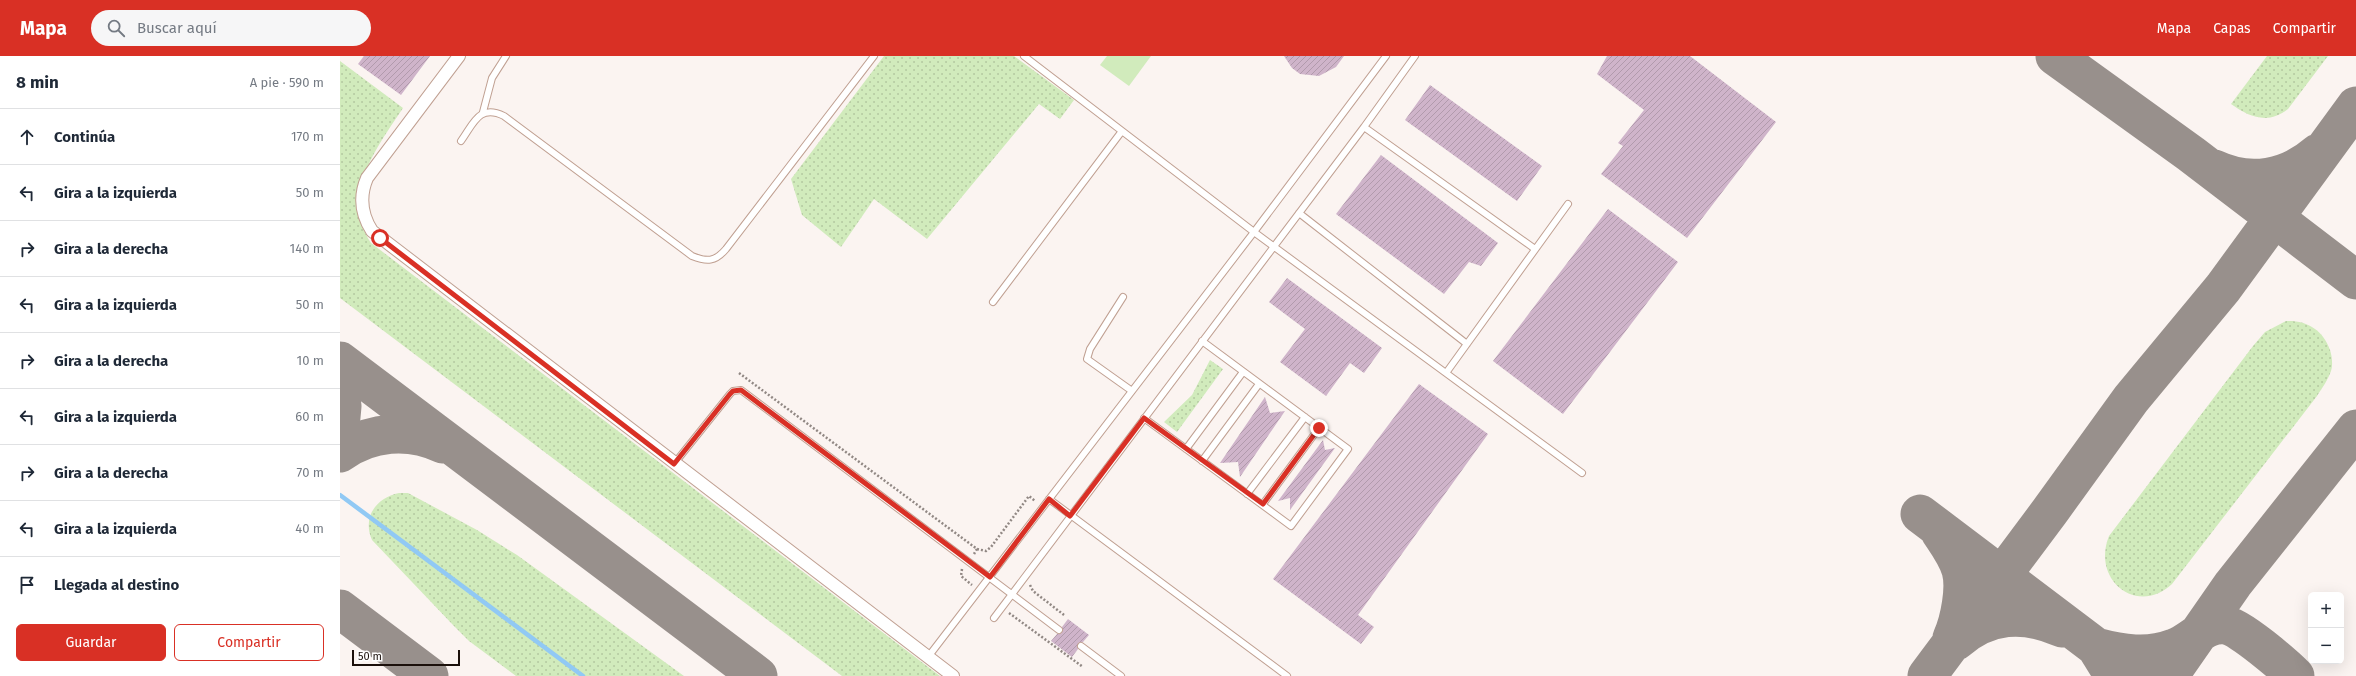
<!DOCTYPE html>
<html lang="es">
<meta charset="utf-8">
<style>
body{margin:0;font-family:"Fira Sans",sans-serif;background:#f6f6f7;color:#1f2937}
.controls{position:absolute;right:12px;bottom:12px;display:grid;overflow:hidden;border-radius:6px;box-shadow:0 4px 16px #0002}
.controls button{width:36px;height:36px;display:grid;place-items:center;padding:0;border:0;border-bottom:1px solid #e0e1e3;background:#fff;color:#1f2937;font:20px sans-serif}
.scale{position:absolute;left:12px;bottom:10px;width:108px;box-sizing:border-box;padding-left:4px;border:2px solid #1b100b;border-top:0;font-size:11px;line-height:14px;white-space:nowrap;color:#1b100b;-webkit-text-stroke:3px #fff;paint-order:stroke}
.stop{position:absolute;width:12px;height:12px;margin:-9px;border:3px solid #d93025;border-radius:50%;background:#fff}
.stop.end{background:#d93025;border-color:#fff;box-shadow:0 1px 4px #0008}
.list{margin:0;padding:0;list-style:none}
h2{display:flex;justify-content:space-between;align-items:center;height:52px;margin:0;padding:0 16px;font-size:17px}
h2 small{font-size:13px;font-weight:400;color:#747a83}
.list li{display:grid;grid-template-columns:26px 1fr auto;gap:12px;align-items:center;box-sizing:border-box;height:56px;padding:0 16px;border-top:1px solid #e0e1e3}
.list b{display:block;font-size:15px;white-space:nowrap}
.list em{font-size:13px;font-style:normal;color:#747a83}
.actions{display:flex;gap:8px;padding:12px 16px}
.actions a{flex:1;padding:9px 0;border:1px solid #d93025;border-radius:6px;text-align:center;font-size:14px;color:#d93025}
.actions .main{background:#d93025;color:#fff}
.icon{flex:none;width:22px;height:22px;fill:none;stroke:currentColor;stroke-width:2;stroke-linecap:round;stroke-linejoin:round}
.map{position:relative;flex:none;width:2016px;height:620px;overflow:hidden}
header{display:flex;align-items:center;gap:24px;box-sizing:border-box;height:56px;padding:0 20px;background:#d93025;color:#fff}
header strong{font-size:19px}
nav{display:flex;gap:22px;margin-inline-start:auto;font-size:14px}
.search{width:280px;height:36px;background:#f6f6f7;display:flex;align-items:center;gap:10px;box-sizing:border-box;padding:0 14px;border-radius:22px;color:#747a83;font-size:15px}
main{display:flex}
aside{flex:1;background:#fff}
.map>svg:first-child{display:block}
.green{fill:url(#green-dots)}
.pitch{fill:#d1ebbc}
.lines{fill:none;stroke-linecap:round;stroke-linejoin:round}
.stream{stroke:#91c9f4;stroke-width:4.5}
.taxiway{stroke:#98908c;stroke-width:39}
.building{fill:url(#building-hatch)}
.service-casing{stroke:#c0a092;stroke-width:8}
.minor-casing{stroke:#c0a092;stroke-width:14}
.path{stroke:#918884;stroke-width:2.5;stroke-dasharray:2 2;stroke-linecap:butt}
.service{stroke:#fff;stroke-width:6}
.minor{stroke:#fff;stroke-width:12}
.route{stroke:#d93025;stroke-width:5}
</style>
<header>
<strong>Mapa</strong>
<div class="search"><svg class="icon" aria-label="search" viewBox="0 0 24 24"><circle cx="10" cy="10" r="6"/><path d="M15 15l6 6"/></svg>Buscar aquí</div>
<nav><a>Mapa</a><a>Capas</a><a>Compartir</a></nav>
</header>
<main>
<aside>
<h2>8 min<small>A pie · 590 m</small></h2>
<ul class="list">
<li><svg class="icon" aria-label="ahead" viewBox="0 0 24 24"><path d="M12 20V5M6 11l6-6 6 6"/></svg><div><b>Continúa</b></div><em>170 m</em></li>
<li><svg class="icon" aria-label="left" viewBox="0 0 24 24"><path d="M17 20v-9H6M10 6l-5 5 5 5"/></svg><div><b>Gira a la izquierda</b></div><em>50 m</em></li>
<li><svg class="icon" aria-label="right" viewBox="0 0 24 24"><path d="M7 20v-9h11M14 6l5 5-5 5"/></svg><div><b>Gira a la derecha</b></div><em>140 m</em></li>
<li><svg class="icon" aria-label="left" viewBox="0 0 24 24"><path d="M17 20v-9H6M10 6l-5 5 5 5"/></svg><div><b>Gira a la izquierda</b></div><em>50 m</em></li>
<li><svg class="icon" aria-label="right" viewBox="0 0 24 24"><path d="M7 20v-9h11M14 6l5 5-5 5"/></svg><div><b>Gira a la derecha</b></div><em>10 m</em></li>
<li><svg class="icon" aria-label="left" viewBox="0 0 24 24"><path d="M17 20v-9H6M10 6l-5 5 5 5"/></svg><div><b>Gira a la izquierda</b></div><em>60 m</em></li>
<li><svg class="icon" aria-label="right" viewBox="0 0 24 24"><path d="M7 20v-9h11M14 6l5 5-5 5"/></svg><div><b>Gira a la derecha</b></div><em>70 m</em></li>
<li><svg class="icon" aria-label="left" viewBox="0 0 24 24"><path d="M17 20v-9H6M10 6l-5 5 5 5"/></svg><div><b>Gira a la izquierda</b></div><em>40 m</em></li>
<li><svg class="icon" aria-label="arrive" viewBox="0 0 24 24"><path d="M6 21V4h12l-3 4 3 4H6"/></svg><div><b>Llegada al destino</b></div></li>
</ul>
<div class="actions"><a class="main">Guardar</a><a>Compartir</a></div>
</aside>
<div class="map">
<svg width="2016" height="620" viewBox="0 0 2016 620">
<defs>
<pattern id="green-dots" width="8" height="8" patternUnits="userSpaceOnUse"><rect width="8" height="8" fill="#d1ebbc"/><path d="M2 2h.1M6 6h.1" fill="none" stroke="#b3c8a0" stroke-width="1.8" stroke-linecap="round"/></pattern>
<pattern id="building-hatch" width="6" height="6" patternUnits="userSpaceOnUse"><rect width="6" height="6" fill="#cfb4ca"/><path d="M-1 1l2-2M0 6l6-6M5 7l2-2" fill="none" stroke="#b19aac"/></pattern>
</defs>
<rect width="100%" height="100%" fill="#fbf4f1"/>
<!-- green -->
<path class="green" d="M544,0h130l60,44 -14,19 -21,-15 -112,135 -53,-40 -33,48 -39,-32 -11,-36z
M1927,0h61l-40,53c-20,16 -39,8 -57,-5z
M0,5l63,47c-28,42 -63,88 -32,135l569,433h-98l-502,-378z
M1946,265c21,-1 37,9 44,29 2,6 3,15 1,21 -3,9 -9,17 -14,25l-145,188c-34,32 -81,-3 -63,-48l144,-190 12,-14z
M870,304l13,9 -46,63 -13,-10 28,-27z
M59,437h9l69,37 40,25 167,121h-168l-47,-35 -16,-16 -81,-85c-10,-23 4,-42 27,-47z"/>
<!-- pitch -->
<path class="pitch" d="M767,0h44l-22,30 -29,-21z"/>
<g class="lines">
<!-- stream -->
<path class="stream" d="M0,439l243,181"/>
<!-- taxiway -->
<path class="taxiway" d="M1715,0l136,98 165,126
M1874,113c36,17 74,10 104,-16
M0,305l418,315
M0,340l2,10 -2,22
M0,397c30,-22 69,-25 103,-9
M1580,458l176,133 13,21
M1600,476c8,12 17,24 21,38 5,18 -1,50 -9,68
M0,553l89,67
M1616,585c32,-28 68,-30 106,-13
M1587,620l123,-165 81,-112 92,-111 133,-182
M1796,620l-40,-29c26,7 52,11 78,1 18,-6 31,-26 52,-23 14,2 58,40 69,51
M1829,620l64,-92 123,-155"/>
</g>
<!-- building -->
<path class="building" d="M24,0h66l-29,39 -43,-31z
M944,0h60l-8,11 -17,9 -19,-2 -8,-6z
M1267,0h83l86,66 -89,116 -86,-64 22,-28 -5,-3 26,-33 -47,-36z
M1090,29l112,81 -25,35 -112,-81z
M1041,99l117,88 -17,23 -12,-4 -25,32 -108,-80z
M1268,153l70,53 -115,152 -70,-53z
M947,222l95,70 -18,25 -14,-10 -24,33 -46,-34 25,-33 -36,-27z
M1079,328l69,50 -130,181 16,12 -13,17 -88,-65z
M925,341l5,16 15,-2 -45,66 -2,-15 -18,1z
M983,384l2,10 10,-2 -45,62v-12l-12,3z
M728,563l21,16 -6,7 -5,1v6l-6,8 -21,-16 6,-7 5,-1v-6z"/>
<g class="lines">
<!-- service casing -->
<g class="service-casing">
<path id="service" d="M684,0l230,176 328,241
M143,56l9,-34 14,-22
M1024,71l171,122
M121,85c13,-18 18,-37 43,-25l188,140c15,6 23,6 34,-7l148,-193
M959,157l168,131
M783,241l-33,52 -3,10 45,32
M653,246l129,-171
M1106,317l122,-169
M804,362l147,108 57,-77 -146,-108
M846,393l57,-77
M862,405l57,-77
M334,408l56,-70 3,-3 8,-1 318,240
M907,438l58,-77
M709,443l238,177
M923,448l56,-76
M654,562l370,-491 51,-71
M741,590l40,30
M588,601l326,-425 132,-176"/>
</g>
<!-- minor casing -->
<g class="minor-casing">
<path id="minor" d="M119,0l-92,122c-8,19 -6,36 5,53l581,445"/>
</g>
<!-- path -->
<path class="path" d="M399,317l238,176 -3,5
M637,493l9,2 5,-4 38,-51 6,5
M622,513l-1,7 11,9
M690,529l3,6 31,24
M669,557l74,54"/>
<!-- service -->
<use href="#service" class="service"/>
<!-- minor -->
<use href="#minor" class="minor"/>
</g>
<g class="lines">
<!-- route -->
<path class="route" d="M40,182l294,226 56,-70 3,-3 8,-1 249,187 59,-78 21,17 74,-98 119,86 56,-76"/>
</g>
</svg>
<div class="controls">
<button>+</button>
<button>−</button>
</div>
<div class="scale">50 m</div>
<div class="stop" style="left:40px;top:182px"></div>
<div class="stop end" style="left:979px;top:372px"></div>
</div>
</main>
